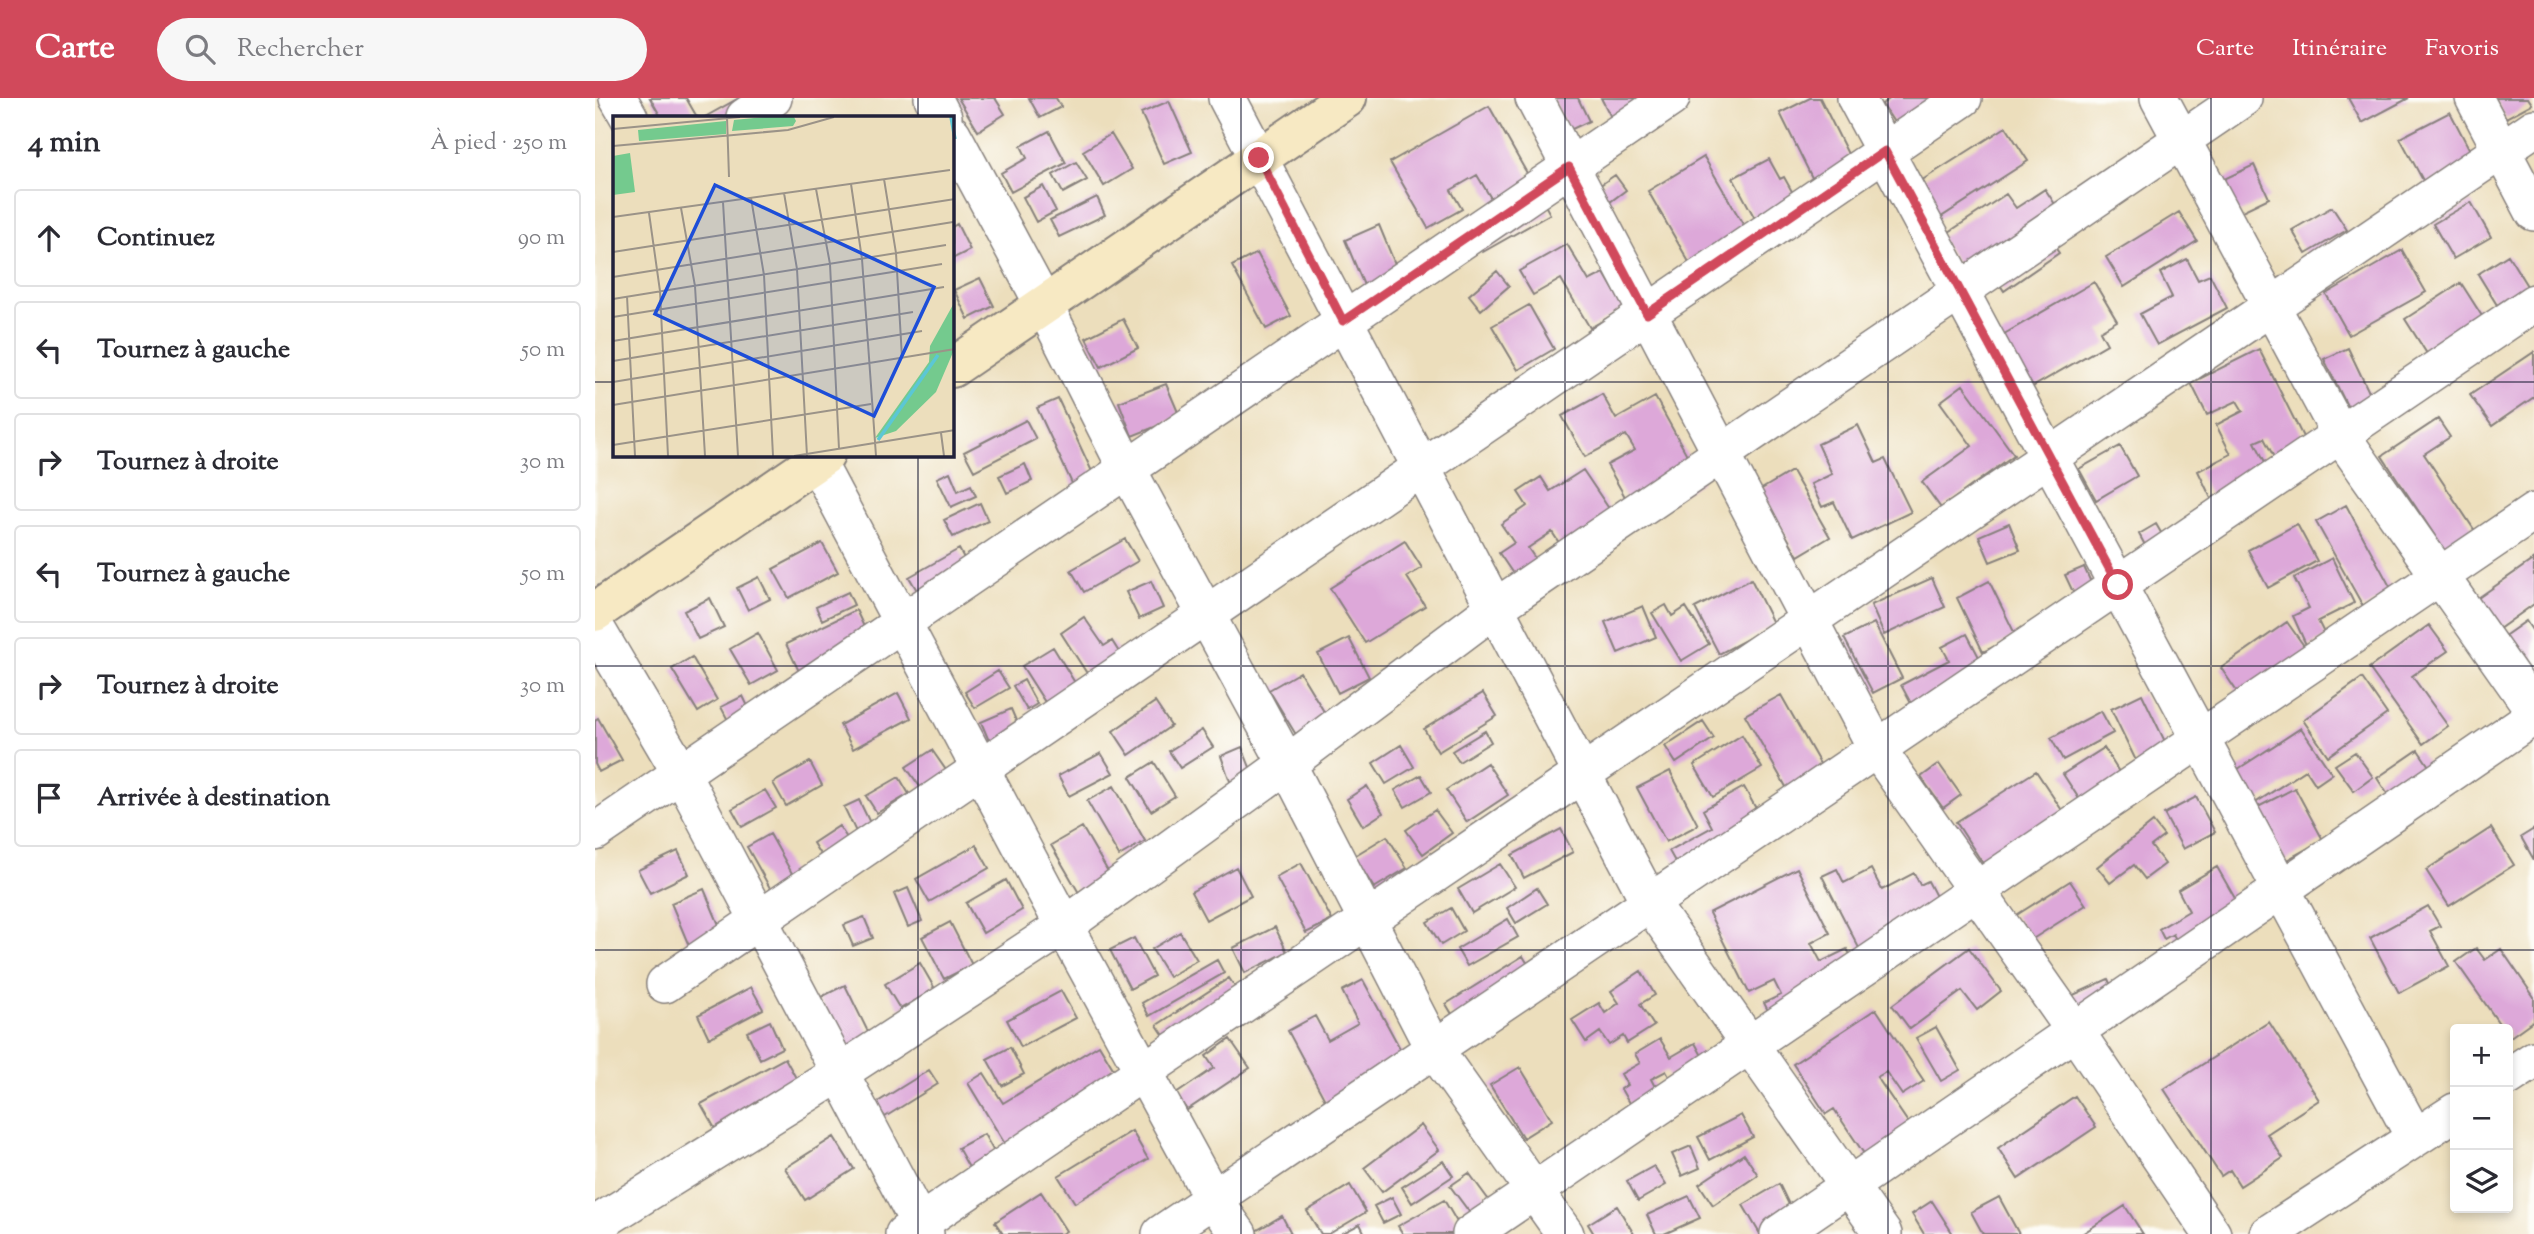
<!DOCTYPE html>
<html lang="fr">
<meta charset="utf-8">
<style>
body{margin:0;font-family:"Sorts Mill Goudy",serif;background:#f7f7f7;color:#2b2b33}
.controls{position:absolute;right:21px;bottom:21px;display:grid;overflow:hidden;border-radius:7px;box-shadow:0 4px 10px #0003}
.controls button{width:63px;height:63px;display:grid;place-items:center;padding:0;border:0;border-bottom:2px solid #e1e1e2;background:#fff;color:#2b2b33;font:35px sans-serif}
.stop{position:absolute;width:21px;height:21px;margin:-16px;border:5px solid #d1495b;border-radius:50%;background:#fff}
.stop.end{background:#d1495b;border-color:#fff;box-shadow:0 2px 7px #0008}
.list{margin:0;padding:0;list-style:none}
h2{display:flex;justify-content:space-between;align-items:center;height:91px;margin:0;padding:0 28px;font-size:30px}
h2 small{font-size:23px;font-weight:400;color:#7c7c81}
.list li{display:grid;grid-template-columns:46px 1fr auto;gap:21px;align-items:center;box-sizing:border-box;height:98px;margin:0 14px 14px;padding:0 14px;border:2px solid #e1e1e2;border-radius:7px}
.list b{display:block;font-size:26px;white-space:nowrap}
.list em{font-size:23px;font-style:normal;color:#7c7c81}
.icon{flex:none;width:38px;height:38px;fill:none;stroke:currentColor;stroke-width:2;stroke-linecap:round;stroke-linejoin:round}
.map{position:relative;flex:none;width:1939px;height:1136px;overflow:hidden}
header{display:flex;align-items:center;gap:42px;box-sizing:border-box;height:98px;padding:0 35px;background:#d1495b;color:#fff}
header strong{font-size:33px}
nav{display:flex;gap:38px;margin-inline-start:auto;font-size:24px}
.search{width:490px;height:63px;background:#f7f7f7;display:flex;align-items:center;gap:18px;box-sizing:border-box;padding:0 24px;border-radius:38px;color:#7c7c81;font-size:26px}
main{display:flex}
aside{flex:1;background:#fff}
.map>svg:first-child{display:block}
.building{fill:#dda8d9}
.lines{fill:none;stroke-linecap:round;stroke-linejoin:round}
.street-casing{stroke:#87807c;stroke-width:40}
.secondary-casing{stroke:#87807c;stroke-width:42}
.street{stroke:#fff;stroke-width:37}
.secondary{stroke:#f7e9c3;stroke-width:38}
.route{stroke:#d1495b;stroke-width:9}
.grid{fill:none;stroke:#22223b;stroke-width:2;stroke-opacity:0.55}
.inset-river{fill:none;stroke:#5bc7d5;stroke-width:3.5}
.inset-road{fill:none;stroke:#9b9388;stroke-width:2}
.view{fill:#1d4ed8;fill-opacity:0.15;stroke:#1d4ed8;stroke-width:3.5}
.inset-edge{fill:none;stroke:#22223b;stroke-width:3.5}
</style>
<header>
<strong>Carte</strong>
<div class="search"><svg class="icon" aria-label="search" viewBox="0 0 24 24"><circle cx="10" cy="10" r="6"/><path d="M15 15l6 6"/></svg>Rechercher</div>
<nav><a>Carte</a><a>Itinéraire</a><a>Favoris</a></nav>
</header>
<main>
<aside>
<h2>4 min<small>À pied · 250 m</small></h2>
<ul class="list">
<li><svg class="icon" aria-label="ahead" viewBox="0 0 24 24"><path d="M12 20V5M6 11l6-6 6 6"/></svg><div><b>Continuez</b></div><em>90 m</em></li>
<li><svg class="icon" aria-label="left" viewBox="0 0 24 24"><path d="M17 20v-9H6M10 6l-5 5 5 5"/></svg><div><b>Tournez à gauche</b></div><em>50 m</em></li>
<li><svg class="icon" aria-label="right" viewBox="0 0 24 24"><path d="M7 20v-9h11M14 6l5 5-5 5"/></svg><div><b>Tournez à droite</b></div><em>30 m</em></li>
<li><svg class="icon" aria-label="left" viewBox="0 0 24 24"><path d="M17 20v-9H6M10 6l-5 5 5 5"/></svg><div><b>Tournez à gauche</b></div><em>50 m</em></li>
<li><svg class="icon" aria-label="right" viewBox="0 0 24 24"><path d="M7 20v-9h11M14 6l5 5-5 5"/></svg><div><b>Tournez à droite</b></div><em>30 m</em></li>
<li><svg class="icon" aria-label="arrive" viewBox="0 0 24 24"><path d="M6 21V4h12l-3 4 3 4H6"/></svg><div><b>Arrivée à destination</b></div></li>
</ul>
</aside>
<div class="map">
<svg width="1939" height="1136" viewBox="0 0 1939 1136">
<rect width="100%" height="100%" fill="#fdfcf7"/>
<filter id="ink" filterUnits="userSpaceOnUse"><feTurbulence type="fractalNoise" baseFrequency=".0143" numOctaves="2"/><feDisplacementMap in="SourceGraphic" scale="14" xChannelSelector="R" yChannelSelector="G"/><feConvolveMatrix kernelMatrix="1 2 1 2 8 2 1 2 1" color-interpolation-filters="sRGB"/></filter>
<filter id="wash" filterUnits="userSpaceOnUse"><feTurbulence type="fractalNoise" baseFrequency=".00686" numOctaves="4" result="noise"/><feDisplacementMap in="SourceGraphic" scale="28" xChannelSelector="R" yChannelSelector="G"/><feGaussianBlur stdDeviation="1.57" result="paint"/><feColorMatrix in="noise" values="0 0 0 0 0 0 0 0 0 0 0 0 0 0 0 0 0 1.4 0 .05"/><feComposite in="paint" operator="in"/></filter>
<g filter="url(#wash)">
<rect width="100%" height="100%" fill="#ecdebc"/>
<g id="blocks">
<!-- building -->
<path class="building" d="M55,0h36l11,19h-36z
M144,0h13l10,19h-57z
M363,0h37l10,16 -27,17z
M434,0h27l5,9 -21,11z
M958,0h25l11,23 -21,10z
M1006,0h66l-52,27z
M1215,0h10l36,72 -39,18 -37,-75z
M1296,0h78l-64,41 -23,-35z
M1753,0h61l-47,25z
M1900,0h33l4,6 -26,14z
M574,3l23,51 -28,12 -23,-51z
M894,8l61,108 -67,38 -17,-30 29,-17 -18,-30 -26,15 11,19 -34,19 -38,-66z
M1855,14l25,48 -49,26 -26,-48z
M1411,29l22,34 -90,58 -22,-35z
M454,33l17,32 -55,29 -10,-19 26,-15 -6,-12z
M516,36l21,35 -28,17 -21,-35z
M1109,59l40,69 -51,43 -45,-78z
M1174,61l11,20 4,-2 15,27 -40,22 -26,-48z
M481,64l11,18 -24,13 -10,-18z
M1659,67l15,33 -31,15 -16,-33z
M1020,77l11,15 -16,12 -11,-16z
M448,88l13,25 -20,11 -13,-25z
M1450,91l23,35 -20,13 11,16 -55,38 -21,-32 -19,14 -24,-35 66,-44 10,14z
M502,99l8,18 -46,22 -9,-17z
M1876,104l20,35 -38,22 -20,-35z
M1737,109l15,23 -41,24 -14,-24z
M1584,114l18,29 -73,46 -18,-30z
M362,126l13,26 -18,9v-32z
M784,127l23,56 -34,14 -23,-55z
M972,146l22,37 15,-8 20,35 -34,20 -29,-49 -28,16 -14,-24z
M1807,152l24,42 -77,43 -23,-41z
M662,155l34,63 -25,13 -34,-63z
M1913,157l19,31 -30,19 -19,-31z
M1592,161l11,21 12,-5 17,33 -70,37 -17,-31 32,-17 -12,-24z
M902,173l12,15 -28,24 -12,-15z
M385,180l14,28 -26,13 -14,-29z
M1499,184l23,39 -17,10 7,13 -85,49 -30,-52z
M1866,185l26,41 -56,36 -26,-41z
M934,207l25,44 -36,21 -26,-44z
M528,221l15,29 -37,19 -15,-29z
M1753,250l31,65 -23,11 -32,-65z
M1664,251l50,100 -31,16 -14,-27 -9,4 18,36 -58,29 -17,-36 33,-17 -15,-29 27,-14 -6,-10 -30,14 -16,-32z
M1939,254v45l-42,29 -22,-31z
M571,286l14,33 -48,19 -13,-34z
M1368,287l51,70 -73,53 -19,-26 50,-36 -32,-44z
M1007,296l14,25 39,-22 47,85 -65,36 -30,-53 28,-15 -9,-15 -41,22 -23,-41z
M463,301l38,81 -21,10 -38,-82z
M1843,321l12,18 -26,17 55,83 -30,20 -67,-101z
M431,322l10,19 -62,32 -10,-19z
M1263,327l18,38 9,-4 26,53 -59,28 -18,-38 -12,5 -11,-23 21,-10 -14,-30z
M1525,348l17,30 -41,24 -17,-31z
M430,366l7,17 -25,12 -8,-17z
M988,372l37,55 -51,33 -17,-26 -24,16 21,31 -23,14 -27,-40 15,-10 -13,-19 26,-18 -9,-14 23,-15 9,14z
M1197,373l38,66 -32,19 -38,-66z
M355,374l8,19 13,-6 5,11 -25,11 -14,-29z
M385,405l8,18 -35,16 -9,-17z
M1751,407l47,87 -29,16 -48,-86z
M1414,425l11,27 -30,12 -11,-26z
M1561,426l15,26 -18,10 -14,-26z
M1702,426l20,37 -49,27 -20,-38z
M530,441l13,22 -54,31 -13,-22z
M810,443l17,27 -15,9 18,29 -60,37 -35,-55z
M227,445l16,29 -49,26 -16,-29z
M364,451l11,20 -49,28 -12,-20z
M1737,460l22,45 -36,18 8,16 -19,10 -14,-31 16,-8 -15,-30z
M1939,461v45l-42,30 -21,-31z
M1489,469l15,33 -18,9 -16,-34z
M164,479l11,22 -22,11 -11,-22z
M1337,480l13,29 -61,28 -13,-30z
M1156,481l23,46 -55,29 -24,-46z
M556,483l12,27 -24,11 -13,-27z
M1394,483l27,55 -33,16 -26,-54z
M253,494l6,13 -32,15 -6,-13z
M115,500l14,29 -26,12 -14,-28z
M1071,507l6,11 14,-9 23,37 -28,17 -29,-48z
M1048,508l13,31 -38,16 -13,-31z
M261,512l18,38 -70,34 -18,-38z
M489,519l20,29 8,-5 10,16 -32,21 -29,-45z
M1931,523l8,12v61l-38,-52z
M1692,524l22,31 -67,46 -21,-31z
M1279,525l28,55 -29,15 -29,-55z
M1834,527l19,26 -36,25 36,50 -25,18 -54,-76z
M163,535l20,37 -27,15 -21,-36z
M1372,536l25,48 -72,38 -19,-35 48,-25 -7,-13z
M754,540l20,39 -31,16 -20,-39z
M458,549l27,44 -30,19 -28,-44z
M97,559l25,43 -19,12 -26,-43z
M403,573l11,17 -34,20 -10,-16z
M705,574l29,48 -31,18 -29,-48z
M1767,580l25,36 -59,42 -25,-36z
M429,582l13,24 -10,6 -14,-24z
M303,595l13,25 -58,31 -13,-24z
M888,595l14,23 -59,36 -14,-23z
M1547,596l29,60 -31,15 -29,-60z
M1186,597l47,83 -35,21 -48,-84z
M148,598l10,21 -21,11 -11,-21z
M560,604l16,24 -42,29 -16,-24z
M416,611l11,26 -30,13 -11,-26z
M1506,613l12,22 -50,27 -12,-22z
M3,620l24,42 -23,12 -4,-8v-44z
M1108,623l11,17 -38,25 -11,-17z
M1706,630l31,46 -16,11 -10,-15 -51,33 -20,-32z
M607,632l11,17 -33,21 -11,-17z
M890,633l6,11 -32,20 -7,-11z
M1147,637l20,33 -49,29 -19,-32z
M806,647l13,22 -28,17 -13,-21z
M647,649l11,28 -22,9 -10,-28z
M1509,650l25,40 -40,26 -26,-40z
M337,652l16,23 -25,18 -17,-24z
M1823,652l21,31 -41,29 -21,-32z
M1760,654l18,25 -19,14 -19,-26z
M506,655l12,20 -44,23 -11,-20z
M215,664l12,23 -36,21 -13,-23z
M559,664l21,34 -24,15 -21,-34z
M892,665l21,32 -41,27 -21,-32z
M1344,666l22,31 -18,13 -22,-31z
M1075,673l28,54 -32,17 -29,-54z
M1441,673l35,53 -78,55 -37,-57z
M826,677l10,17 -26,15 -10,-17z
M304,679l10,17 -32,19 -11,-17z
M519,688l31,55 -26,15 -32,-55z
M772,688l16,27 -20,13 -16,-27z
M1149,689l20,36 -81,53 -14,-25 43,-24 -9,-17z
M1700,690l28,52 -38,21 -29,-53z
M170,692l11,18 -34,19 -10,-18z
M1601,699l19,35 -32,17 -19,-35z
M264,702l12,25 -15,7 -12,-25z
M840,712l17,23 -29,21 -17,-24z
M1558,724l11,14 -13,10 14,18 -20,15 -11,-14 -24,18 -13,-16z
M244,728l14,21 -27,17 -13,-21z
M487,729l28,48 -31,18 -28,-48z
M1896,730l23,37 -65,41 -23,-36z
M966,731l12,23 -49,26 -12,-23z
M1939,731v31l-13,-23z
M175,736l28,50 -23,13 -28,-50z
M792,738l20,32 -33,20 -20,-32z
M381,747l13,23 -60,34 -13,-23z
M83,753l11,23 -39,19 -12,-23z
M706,765l31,57 -26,13 -30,-56z
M905,766l15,23 -43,26 -14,-24z
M641,769l15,29 -45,24 -15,-28z
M1622,769l27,47 -63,35 -8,-15 -9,5 -5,-10 30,-18 -11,-21z
M1202,770l33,65 -19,10 10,19 26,-13 12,21 -84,54 -11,-21 17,-8 -7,-14 -25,12 -40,-80z
M1242,771l7,14 27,-14 11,21 32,-17 6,12 8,-4 16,31 -82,42 -40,-78z
M411,782l16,30 -39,23 -17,-30z
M1475,783l16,24 -55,35 -16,-24z
M313,790l14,33 -14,6 -14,-33z
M942,790l10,16 -31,19 -9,-15z
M109,791l18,43 -33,14 -18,-43z
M1833,808l12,20 -10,5 19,35 -50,27 -29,-55z
M856,810l13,23 -23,14 -14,-23z
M269,819l9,21 -20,8 -9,-21z
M913,821l10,18 -51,29 -10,-17z
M355,824l22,43 -28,14 -22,-42z
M680,829l12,25 -42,21 -12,-25z
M585,834l17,28 -28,17 -17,-28z
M539,840l20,38 -24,13 -20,-39z
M1374,850l32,43 -24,19 -15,-19 -52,38 -18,-24z
M1881,850l9,12 16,-11 33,48v23l-25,18 -1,-9h-5l-47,-67z
M928,858l18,30 -77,48 -18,-30z
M622,862l7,13 -75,43 -7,-13z
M325,865l15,26 -35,20 -15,-25z
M1046,873l14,24 -15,9 14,22 -27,17 -4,-7 -14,9 -9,-13 -14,10 -14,-22 27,-17 6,10 14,-10 -8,-12z
M634,880l10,15 -72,47 -10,-15z
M1513,881l13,29 -38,16 -12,-28z
M768,882l52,96 -80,43 -47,-88 27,-15 13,24 30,-17 -16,-32z
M250,887l27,55 -26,13 -27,-55z
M156,889l12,22 -54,29 -11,-23z
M466,893l15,27 -55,29 -14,-27z
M1281,911l48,72 -22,14 -16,-23 -9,5 41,60 -45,30 -39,-58 -8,5 -33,-50z
M175,923l12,27 -22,11 -13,-27z
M1674,924l50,78 -52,34 16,24 -43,28 -10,-16 -9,6 -57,-87z
M1341,929l24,43 -19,11 -25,-43z
M635,941l20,29 -63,42 -11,-16 38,-26 -8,-12z
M1065,941l11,18 24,-14 11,20 -34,19 -6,-11 -15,8 9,18 -26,15 -13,-23 6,-4 -6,-11 19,-11 -5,-9z
M504,947l21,35 -112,69 -40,-66 16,-10 19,30z
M415,949l14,27 -22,12 -15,-27z
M190,960l17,31 -84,45 -17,-30z
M925,969l32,53 -29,18 -33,-53z
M334,972l9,14 -53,33 -9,-14z
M1480,998l21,31 -78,52 -20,-31z
M1146,1017l12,22 -43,23 -12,-23z
M826,1027l18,25 -57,42 -18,-24z
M537,1033l16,28 -73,44 -17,-27z
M389,1036l14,25 -26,14 -14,-25z
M239,1039l20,32 -49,31 -20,-32z
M1096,1048l9,22 -18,8 -10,-22z
M1149,1056l14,21 -45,30 -14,-21z
M848,1063l10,15 -41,27 -10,-16z
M1059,1068l12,19 -28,16 -11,-20z
M874,1075l22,30 -18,14 -23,-31z
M1184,1086l18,37 -20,13h-17l-17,-29z
M755,1087l16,27 -37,22h-8l-14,-23z
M446,1094l25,39 -5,3h-58l-8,-12z
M1094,1098l11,22 -36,16h-8l-9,-19z
M797,1099l9,17 -18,9 -9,-17z
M1404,1099l20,37h-36l-12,-22z
M849,1102l20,34h-61l-5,-8z
M1337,1103l21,33h-29l-12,-20z
M1022,1108l17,28h-40l-6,-10z
M1530,1108l18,28h-61z
M687,1118l9,17 -35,1 -2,-2z
M765,1126l5,10h-24z"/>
</g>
</g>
<g filter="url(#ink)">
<use href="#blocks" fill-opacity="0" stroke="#87807c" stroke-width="2"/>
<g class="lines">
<!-- street casing -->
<g class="street-casing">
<path id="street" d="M23,0l11,19
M338,0l10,19
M632,0l423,805 233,331
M939,0l343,651 198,282 137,203
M1261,0l559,1040
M1564,0l181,336 194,276
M1879,0l60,114
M150,19l28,-19
M357,36l92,171 83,164 160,295 147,285 131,185
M218,357l251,471 149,273 25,35
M0,529l86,146 244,461
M0,734l1076,-734
M70,886l1298,-886
M1913,979l26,-17
M0,1127l246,-153 223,-146 223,-162 208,-156 748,-510
M309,1136l1630,-1106
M566,1136l1373,-931
M876,1136l1063,-722
M1184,1136l755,-518
M1673,1136l187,-122"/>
</g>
<!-- secondary casing -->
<g class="secondary-casing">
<path id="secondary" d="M357,270l395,-270
M0,514l230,-157"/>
</g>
<!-- street -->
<use href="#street" class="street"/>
<!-- secondary -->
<use href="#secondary" class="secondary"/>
</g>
</g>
<g class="lines" filter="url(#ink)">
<!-- route -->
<path class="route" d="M664,60l84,163 226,-154 78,147 238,-163 233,434"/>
</g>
<!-- grid -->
<path class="grid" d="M323,0v19M646,0v1136M970,0v1136M1293,0v1136M1616,0v1136M0,284h19M357,284h1582M323,357v779M0,568h1939M0,852h1939"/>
<!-- overview -->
<g transform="translate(18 18)">
<rect width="341" height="341" fill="#ecdebc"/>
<path d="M152,1h29l2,4 -3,5 -61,5 2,-11zM113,5v13l-87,7 -1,-11zM17,37l5,39 -22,3v-39zM341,187v47l-18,42 -40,39 -21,7 54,-76 1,-16z" fill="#74ca8e"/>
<path class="inset-river" d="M338,1l4,22M265,324l60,-85"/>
<path class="inset-road" d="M114,1l2,60M0,13l127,-12M0,30l175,-16 46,-13M271,63l12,74 6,105M238,68l11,75 14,197M203,73l14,75 9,185M171,77l13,76 10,187M138,82l13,77 9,181M110,86l15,254M68,92l14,78 10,170M36,97l11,78 8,165M0,101l337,-47M0,136l342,-53M0,161l340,-55M14,180l8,160M0,183l333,-54M0,201l329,-53M0,225l331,-54M0,245l300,-49M0,266l309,-51M0,289l342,-56M328,317l3,23M0,329l258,-41M181,340l161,-26"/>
<path class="view" d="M102,69l219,102 -60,129 -219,-102z"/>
<rect width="341" height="341" class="inset-edge"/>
</g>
</svg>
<div class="controls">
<button>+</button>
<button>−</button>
<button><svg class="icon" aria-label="layers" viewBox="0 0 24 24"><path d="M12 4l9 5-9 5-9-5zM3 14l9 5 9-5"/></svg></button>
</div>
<div class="stop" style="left:1523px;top:487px"></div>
<div class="stop end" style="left:664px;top:60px"></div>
</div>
</main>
